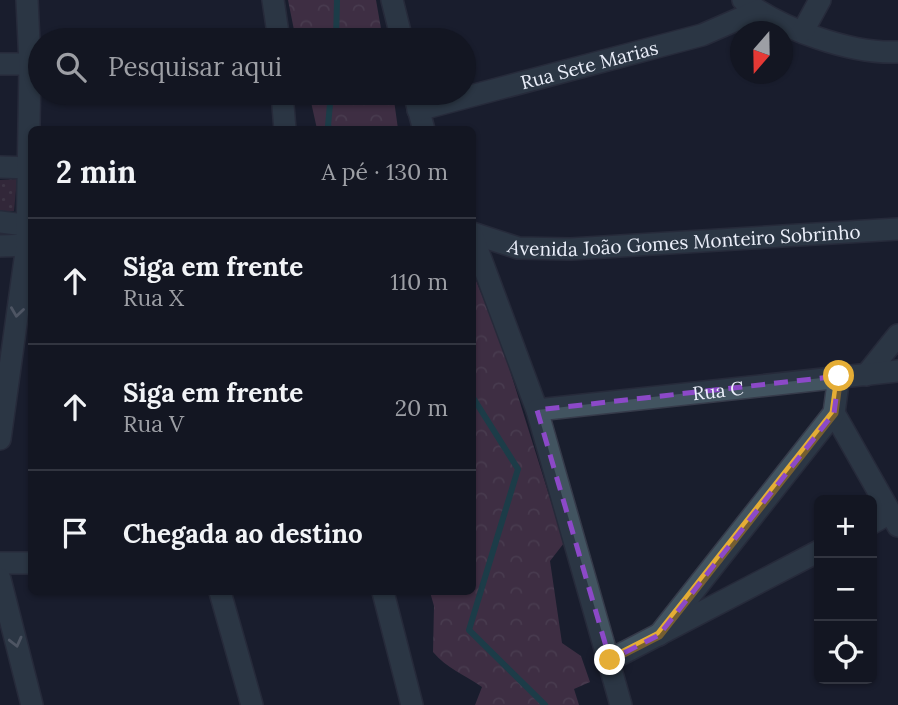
<!DOCTYPE html>
<html lang="pt">
<meta charset="utf-8">
<style>
body{margin:0;font-family:Lora,serif;background:#1c1f2a;color:#f1f3f6}
.controls{position:absolute;right:21px;bottom:21px;display:grid;overflow:hidden;border-radius:10px;box-shadow:0 2px 5px #0004}
.controls button{width:63px;height:63px;display:grid;place-items:center;padding:0;border:0;border-bottom:2px solid #323540;background:#131622;color:#f1f3f6;font:35px sans-serif}
.compass{position:absolute;left:730px;top:21px;width:63px;height:63px;border-radius:50%;background:#131622;box-shadow:0 2px 5px #0004;rotate:200deg}
.stop{position:absolute;width:21px;height:21px;margin:-16px;border:5px solid #e5ad35;border-radius:50%;background:#fff}
.stop.end{background:#e5ad35;border-color:#fff;box-shadow:0 2px 7px #0008}
.list{margin:0;padding:0;list-style:none}
h2{display:flex;justify-content:space-between;align-items:center;height:91px;margin:0;padding:0 28px;font-size:30px}
h2 small{font-size:23px;font-weight:400;color:#9d9fa5}
.list li{display:grid;grid-template-columns:46px 1fr auto;gap:21px;align-items:center;box-sizing:border-box;height:126px;padding:0 28px;border-top:2px solid #323540}
.list b{display:block;font-size:26px;white-space:nowrap}
.list p{margin:0;font-size:23px;white-space:nowrap;color:#9d9fa5}
.list em{font-size:23px;font-style:normal;color:#9d9fa5}
.icon{flex:none;width:38px;height:38px;fill:none;stroke:currentColor;stroke-width:2;stroke-linecap:round;stroke-linejoin:round}
.map{position:relative;flex:none;width:898px;height:705px;overflow:hidden}
.search{position:absolute;background:#131622;box-shadow:0 2px 5px #0004;left:28px;top:28px;width:448px;height:77px;display:flex;align-items:center;gap:18px;box-sizing:border-box;padding:0 24px;border-radius:38px;color:#9d9fa5;font-size:26px}
.panel{position:absolute;background:#131622;box-shadow:0 2px 5px #0004;left:28px;top:126px;width:448px;height:469px;border-radius:10px}
.map>svg:first-child{display:block}
.green{fill:url(#green-dots)}
.forest{fill:url(#forest-crowns)}
.lines{fill:none;stroke-linecap:round;stroke-linejoin:round}
.stream{stroke:#1f6268;stroke-width:6}
.minor-casing{stroke:#363b4a;stroke-width:24}
.minor{stroke:#425460;stroke-width:21}
.oneway{stroke:#8e9aa5}
.route{stroke:#e5ad35;stroke-width:9}
.marked{fill:none;stroke:#8c49c8;stroke-width:5;stroke-dasharray:14 9;stroke-linejoin:round}
.labels{text-anchor:middle;dominant-baseline:central;stroke-width:7;stroke-linejoin:round;paint-order:stroke}
.street-label{font-size:19px;fill:#ebeffa;stroke:#06080f}
</style>
<div class="map">
<svg width="898" height="705" viewBox="0 0 898 705">
<defs>
<pattern id="green-dots" width="8" height="8" patternUnits="userSpaceOnUse" patternTransform="scale(1.75)"><rect width="8" height="8" fill="#503447"/><path d="M2 2h.1M6 6h.1" fill="none" stroke="#695262" stroke-width="1.8" stroke-linecap="round"/></pattern>
<pattern id="forest-crowns" width="20" height="18" patternUnits="userSpaceOnUse" patternTransform="scale(1.75)"><rect width="20" height="18" fill="#6b445e"/><path d="M2 6a3 3 0 1 1 6 0M12 15a3 3 0 1 1 6 0" fill="none" stroke="#805f76"/></pattern>
</defs>
<rect width="100%" height="100%" fill="#191e2d"/>
<!-- green -->
<path class="green" d="M17,179l-3,32h-14v-31z"/>
<!-- forest -->
<path class="forest" d="M288,0h88l7,40h-87z
M309,93h84l5,36h-81z
M473,273l28,69 63,201 -14,18 12,82 19,13 9,26 -16,7 5,16h-104l7,-18c-18,-13 -35,-18 -49,-35l1,-46 -4,-14h42z"/>
<g class="lines">
<!-- stream -->
<path class="stream" d="M336,40l1,-40
M331,93l-3,33 3,4
M472,396l46,73 -49,161 76,75"/>
<!-- minor casing -->
<g class="minor-casing">
<g id="minor">
<path d="M273,0l6,40"/>
<path d="M392,0l10,40"/>
<path d="M743,0c38,29 107,54 155,52"/>
<path d="M803,31l17,-31"/>
<path d="M0,64h40"/>
<path d="M282,93l3,37"/>
<path d="M414,93l10,37"/>
<path id="s1" d="M418,110l284,-75 55,-24"/>
<path d="M0,167l32,1"/>
<path d="M0,222l32,4"/>
<path id="s2" d="M472,233l46,15 53,1 327,-20"/>
<path d="M472,235l65,175 84,295"/>
<path d="M0,246l32,-1"/>
<path d="M866,375l32,-40"/>
<path id="s3" d="M537,410l361,-39"/>
<path d="M834,413l64,113"/>
<path d="M0,439l27,-194 3,-181 -3,-64"/>
<path d="M872,523l18,-10"/>
<path d="M0,563h32"/>
<path d="M0,579l32,126"/>
<path d="M220,592l32,113"/>
<path d="M383,592l29,113"/>
<path d="M659,635l175,-222 5,-37"/>
<path d="M610,660l209,-109"/>
</g>
</g>
<!-- minor -->
<use href="#minor" class="minor"/>
</g>
<!-- one-way arrows -->
<defs><path id="oneway-chevron" d="M-2-3.5L2.5 0L-2 3.5" fill="none" stroke-width="1.6" stroke-linecap="round" stroke-linejoin="round" transform="scale(1.75)"/></defs>
<g class="oneway">
<use href="#oneway-chevron" transform="translate(17 312) rotate(98)"/>
<use href="#oneway-chevron" transform="translate(16 642) rotate(76)"/>
</g>
<g class="lines">
<!-- route -->
<path class="route" d="M610,660l49,-25 175,-222 5,-37"/>
</g>
<!-- marked area -->
<path d="M0 0H898V705H0ZM839,376l-5,37 -175,222 -49,25 -73,-250z" fill="#191e2d" fill-opacity=".55" fill-rule="evenodd"/>
<path class="marked" d="M839,376l-5,37 -175,222 -49,25 -73,-250z"/>
<g class="labels">
<!-- street labels -->
<g class="street-label">
<text stroke="none"><textPath href="#s1" startOffset="177">Rua Sete Marias</textPath></text>
<text stroke="none"><textPath href="#s2" startOffset="215">Avenida João Gomes Monteiro Sobrinho</textPath></text>
<text stroke="none"><textPath href="#s3" startOffset="182">Rua C</textPath></text>
</g>
</g>
</svg>
<div class="controls">
<button>+</button>
<button>−</button>
<button><svg class="icon" aria-label="locate" viewBox="0 0 24 24"><circle cx="12" cy="12" r="6"/><path d="M12 2v4M12 18v4M2 12h4M18 12h4"/></svg></button>
</div>
<svg class="compass" viewBox="-18 -18 36 36"><path d="M0-13l5 13h-10z" fill="#e53935"/><path d="M0 13l5-13h-10z" fill="#9d9fa5"/></svg>
<div class="stop" style="left:839px;top:376px"></div>
<div class="stop end" style="left:610px;top:660px"></div>
<div class="search"><svg class="icon" aria-label="search" viewBox="0 0 24 24"><circle cx="10" cy="10" r="6"/><path d="M15 15l6 6"/></svg>Pesquisar aqui</div>
<section class="panel">
<h2>2 min<small>A pé · 130 m</small></h2>
<ul class="list">
<li><svg class="icon" aria-label="ahead" viewBox="0 0 24 24"><path d="M12 20V5M6 11l6-6 6 6"/></svg><div><b>Siga em frente</b><p>Rua X</p></div><em>110 m</em></li>
<li><svg class="icon" aria-label="ahead" viewBox="0 0 24 24"><path d="M12 20V5M6 11l6-6 6 6"/></svg><div><b>Siga em frente</b><p>Rua V</p></div><em>20 m</em></li>
<li><svg class="icon" aria-label="arrive" viewBox="0 0 24 24"><path d="M6 21V4h12l-3 4 3 4H6"/></svg><div><b>Chegada ao destino</b></div></li>
</ul>
</section>
</div>
